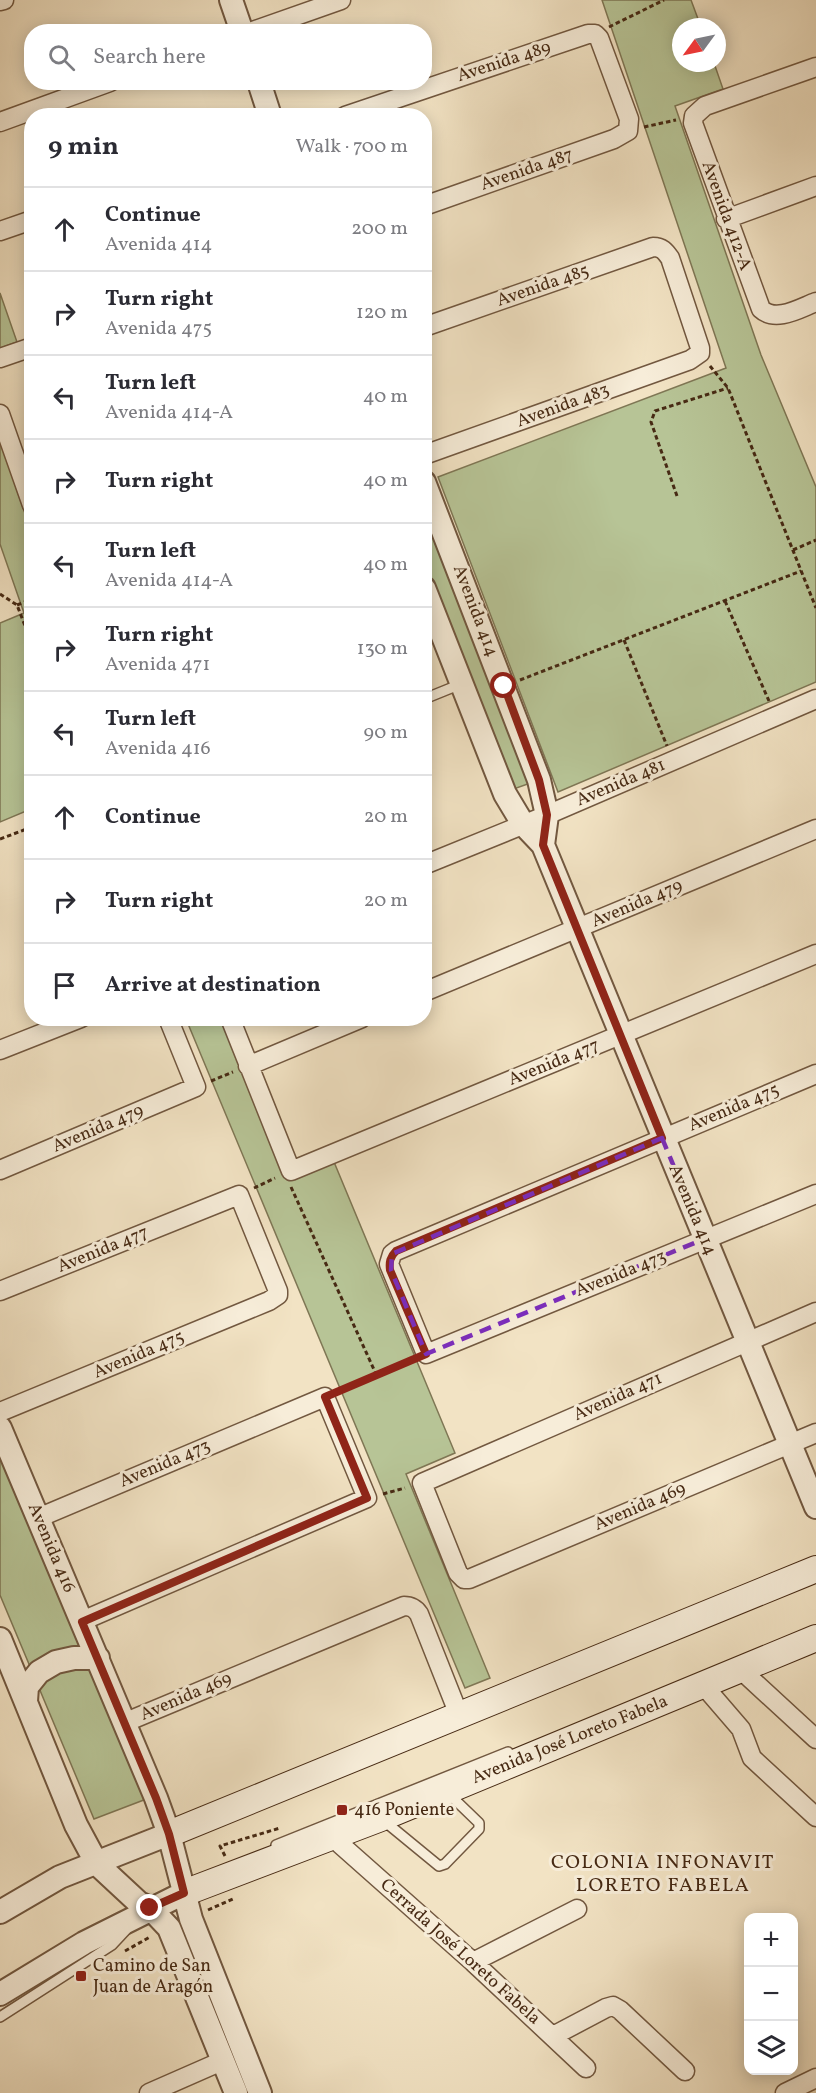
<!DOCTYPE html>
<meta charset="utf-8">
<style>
body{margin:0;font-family:Vollkorn,serif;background:#f2f2f3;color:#2b2b33}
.controls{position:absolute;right:18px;bottom:18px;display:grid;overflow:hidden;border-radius:12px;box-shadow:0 3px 15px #0003}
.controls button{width:54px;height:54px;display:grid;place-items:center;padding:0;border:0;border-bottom:2px solid #e1e1e2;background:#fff;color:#2b2b33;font:30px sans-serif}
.compass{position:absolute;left:672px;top:18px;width:54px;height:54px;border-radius:50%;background:#fff;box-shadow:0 3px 15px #0003;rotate:237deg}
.stop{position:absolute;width:18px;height:18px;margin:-14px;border:4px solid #8f2418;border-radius:50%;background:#fff}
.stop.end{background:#8f2418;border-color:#fff;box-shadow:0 2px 6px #0008}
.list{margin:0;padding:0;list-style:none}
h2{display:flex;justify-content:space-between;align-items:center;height:78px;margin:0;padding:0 24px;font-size:26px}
h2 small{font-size:20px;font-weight:400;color:#7c7c81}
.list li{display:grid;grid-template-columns:39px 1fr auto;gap:18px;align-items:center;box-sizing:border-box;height:84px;padding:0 24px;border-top:2px solid #e1e1e2}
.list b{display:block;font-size:22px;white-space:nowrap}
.list p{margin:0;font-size:20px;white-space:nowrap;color:#7c7c81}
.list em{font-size:20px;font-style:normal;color:#7c7c81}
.icon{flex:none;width:33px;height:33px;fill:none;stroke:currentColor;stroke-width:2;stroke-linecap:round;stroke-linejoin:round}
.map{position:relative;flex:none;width:816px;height:2093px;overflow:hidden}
.search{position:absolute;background:#fff;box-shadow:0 3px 15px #0003;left:24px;top:24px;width:408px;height:66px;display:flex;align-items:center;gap:15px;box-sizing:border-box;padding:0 21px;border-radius:24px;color:#7c7c81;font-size:22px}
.panel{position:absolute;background:#fff;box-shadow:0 3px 15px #0003;left:24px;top:108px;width:408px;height:918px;border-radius:24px}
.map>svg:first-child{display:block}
.green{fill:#b7c496;stroke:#7f7755;stroke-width:1.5}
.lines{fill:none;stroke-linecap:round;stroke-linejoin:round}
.service-casing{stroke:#725840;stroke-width:12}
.minor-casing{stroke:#725840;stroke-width:21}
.tertiary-casing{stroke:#725840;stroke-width:26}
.secondary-casing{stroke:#472a14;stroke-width:28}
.path{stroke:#472a14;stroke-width:3;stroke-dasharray:4.5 3;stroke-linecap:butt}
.service{stroke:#f7edd9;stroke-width:9}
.minor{stroke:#f7edd9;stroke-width:18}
.tertiary{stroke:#f7edd9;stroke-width:22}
.secondary{stroke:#f7edd9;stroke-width:26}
.route{stroke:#8f2418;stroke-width:8}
.marked{fill:none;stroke:#7b2cbf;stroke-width:4.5;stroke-dasharray:12 8;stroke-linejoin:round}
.poi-dot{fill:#8f2418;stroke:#f7edd9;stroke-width:2}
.labels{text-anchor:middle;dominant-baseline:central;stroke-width:6;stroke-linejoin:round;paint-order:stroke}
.street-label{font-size:18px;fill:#472a14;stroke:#f7edd9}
.poi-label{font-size:18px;fill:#472a14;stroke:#f7edd9;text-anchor:start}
.neighbourhood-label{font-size:20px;letter-spacing:1.5px;fill:#472a14;stroke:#f7edd9}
</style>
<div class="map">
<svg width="816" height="2093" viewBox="0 0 816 2093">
<rect width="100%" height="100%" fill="#f2e3c4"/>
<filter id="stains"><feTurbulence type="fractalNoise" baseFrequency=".00333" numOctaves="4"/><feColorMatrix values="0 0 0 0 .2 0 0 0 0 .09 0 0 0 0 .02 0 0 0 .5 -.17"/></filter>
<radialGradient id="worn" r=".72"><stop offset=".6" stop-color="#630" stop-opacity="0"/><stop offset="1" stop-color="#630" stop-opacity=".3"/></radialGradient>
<!-- green -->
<path class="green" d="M602,0h89l10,27h-20v36h33l9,26 -48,17 86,249 55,132v195l-258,110 -120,-315 288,-109z
M0,293l17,49 -17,6z
M0,440l32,94 -1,275 -31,13v-199l24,-10 -24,-69z
M425,488l111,293 -31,11 -80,-221z
M186,1019h35l67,161 46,-18 121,291 -49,21 84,204 -25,10z
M0,1441l149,357 -55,21 -94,-224z"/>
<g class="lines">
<!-- service casing -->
<g class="service-casing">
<path id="service" d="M424,699l37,-15
M383,1820l56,46 6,-2 34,-35v-6l-30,-29
M276,1845l232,-93
M0,2017l112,-72 14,-15"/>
</g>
<!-- minor casing -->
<g class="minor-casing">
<path id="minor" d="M0,1l4,-1
M250,32l91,-32
M816,67l-111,39 -11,10 -1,7 68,186c15,14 39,-1 55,-7
M345,116l243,-82h7l4,4 30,81 -1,12 -14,8 -190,67
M0,122l110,-40
M726,219l90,-33
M0,231l32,-11
M424,327l229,-80c9,0 12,4 17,11l30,90v5l-10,7 -266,95
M0,358l32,-11
M0,414l32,91
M424,865l123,-50 269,-116
M424,992l392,-163
M230,1018l61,153 525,-217
M0,1050l81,-32
M248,1066l114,-48
M816,1074l-420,177 -4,3 -3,10 37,90 390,-160
M0,1170l196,-83 -28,-69
M0,1291l239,-96 39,96v4l-9,6 -269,111
M816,1312l-394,171 36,90 6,6h5l347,-146
M38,1518l287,-121 42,101 -285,123
M741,1670l75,69
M704,1686l37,43 11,29 64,59
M126,1722l278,-116c7,0 11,2 15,8l40,101
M332,1837l141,125 113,106
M473,1962l104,-53
M553,2036l53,-28 7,-2 7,4 65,61
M149,2093l73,-32
M785,2093l31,-15"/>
</g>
<!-- tertiary casing -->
<g class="tertiary-casing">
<path id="tertiary" d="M231,0l11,32
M259,82l11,34
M424,482l115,298 8,35 -4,30
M424,588l81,206 18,30 20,21 273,662
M0,1428l156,370 13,36 22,85 69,174
M0,1639l76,186 21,39 42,39 11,5 19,20 67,165
M26,1701l1,-14 12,-15 17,-10 18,-4h24
M0,1912l60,-35 109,-43
M0,1994l84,-51 100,-50"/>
</g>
<!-- secondary casing -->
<g class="secondary-casing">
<path id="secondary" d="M169,1834l647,-265
M184,1893l197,-75 435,-180"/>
</g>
<!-- path -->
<path class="path" d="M609,27l55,-27
M644,127l32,-7
M710,366l18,22 88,220
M677,496l-26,-74 4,-11 73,-23
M793,550l23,-10
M0,594l17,11 15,39
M725,601l44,100
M17,605l15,-6
M624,640l43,106
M520,680l281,-109
M0,839l32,-12
M211,1081l22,-9
M291,1187l85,187
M254,1188l21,-10
M339,1391l71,-31
M383,1494l22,-6
M225,1856l-5,-10 60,-18
M208,1910l27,-12
M125,1951l25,-14"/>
<!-- service -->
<use href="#service" class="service"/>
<!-- minor -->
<use href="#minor" class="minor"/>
<!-- tertiary -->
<use href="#tertiary" class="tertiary"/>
<!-- secondary -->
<use href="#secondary" class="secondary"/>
</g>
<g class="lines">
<!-- route -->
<path class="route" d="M150,1908l34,-15 -15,-59 -13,-36 -74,-176 285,-124 -42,-101 101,-43 -36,-84c-1,-8 0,-13 6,-19l266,-113 -119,-293 4,-30 -8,-35 -35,-94"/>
</g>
<!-- marked area -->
<path class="marked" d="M662,1138l42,101 -278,115 -35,-84 1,-16z"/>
<!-- markers -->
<g class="poi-dot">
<rect x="336" y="1804" width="12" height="12" rx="3"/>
<rect x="75" y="1970" width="12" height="12" rx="3"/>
</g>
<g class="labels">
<!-- street labels -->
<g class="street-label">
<text transform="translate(504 62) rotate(-18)">Avenida 489</text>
<text transform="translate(527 170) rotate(-19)">Avenida 487</text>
<text transform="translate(726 216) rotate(70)">Avenida 412-A</text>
<text transform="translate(543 286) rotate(-19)">Avenida 485</text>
<text transform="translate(563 406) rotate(-20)">Avenida 483</text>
<text transform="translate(475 611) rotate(69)">Avenida 414</text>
<text transform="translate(621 783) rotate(-23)">Avenida 481</text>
<text transform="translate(637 904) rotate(-23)">Avenida 479</text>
<text transform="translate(554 1063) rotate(-22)">Avenida 477</text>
<text transform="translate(734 1108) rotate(-23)">Avenida 475</text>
<text transform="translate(98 1129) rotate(-23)">Avenida 479</text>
<text transform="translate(692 1210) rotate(67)">Avenida 414</text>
<text transform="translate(103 1250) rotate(-22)">Avenida 477</text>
<text transform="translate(621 1274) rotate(-22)">Avenida 473</text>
<text transform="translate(139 1355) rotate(-23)">Avenida 475</text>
<text transform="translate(618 1397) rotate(-24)">Avenida 471</text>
<text transform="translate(165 1464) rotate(-23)">Avenida 473</text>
<text transform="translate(640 1507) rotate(-23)">Avenida 469</text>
<text transform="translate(51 1548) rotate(67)">Avenida 416</text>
<text transform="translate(186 1697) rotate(-23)">Avenida 469</text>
<text transform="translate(570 1740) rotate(-22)">Avenida José Loreto Fabela</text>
<text transform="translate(460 1952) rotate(42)">Cerrada José Loreto Fabela</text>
</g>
<!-- poi labels -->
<g class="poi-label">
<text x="354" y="1810">416 Poniente</text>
<text x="93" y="1966">Camino de San<tspan x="93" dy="21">Juan de Aragón</tspan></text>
</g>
<!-- neighbourhood labels -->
<g class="neighbourhood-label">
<text x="663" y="1863">COLONIA INFONAVIT<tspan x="663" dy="23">LORETO FABELA</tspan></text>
</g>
</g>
<rect width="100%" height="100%" filter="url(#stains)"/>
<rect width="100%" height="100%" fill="url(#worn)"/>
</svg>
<div class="controls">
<button>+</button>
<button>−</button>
<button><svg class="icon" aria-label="layers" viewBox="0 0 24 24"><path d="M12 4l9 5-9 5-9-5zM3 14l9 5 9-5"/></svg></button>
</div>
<svg class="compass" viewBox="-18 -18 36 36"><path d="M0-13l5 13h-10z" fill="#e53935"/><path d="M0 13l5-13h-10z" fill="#7c7c81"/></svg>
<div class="stop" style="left:504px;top:686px"></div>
<div class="stop end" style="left:150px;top:1908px"></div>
<div class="search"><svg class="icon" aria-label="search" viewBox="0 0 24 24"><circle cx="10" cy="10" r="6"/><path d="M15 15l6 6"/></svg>Search here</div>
<section class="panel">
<h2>9 min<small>Walk · 700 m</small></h2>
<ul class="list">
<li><svg class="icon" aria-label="ahead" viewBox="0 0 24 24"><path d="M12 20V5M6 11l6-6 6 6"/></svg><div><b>Continue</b><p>Avenida 414</p></div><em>200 m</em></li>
<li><svg class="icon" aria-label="right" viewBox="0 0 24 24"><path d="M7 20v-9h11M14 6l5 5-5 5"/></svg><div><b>Turn right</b><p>Avenida 475</p></div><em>120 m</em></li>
<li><svg class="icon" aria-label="left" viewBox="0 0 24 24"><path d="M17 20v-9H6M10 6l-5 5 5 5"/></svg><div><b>Turn left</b><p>Avenida 414-A</p></div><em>40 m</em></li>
<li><svg class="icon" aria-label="right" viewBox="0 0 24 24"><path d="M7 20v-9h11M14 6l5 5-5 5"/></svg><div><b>Turn right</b></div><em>40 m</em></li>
<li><svg class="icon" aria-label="left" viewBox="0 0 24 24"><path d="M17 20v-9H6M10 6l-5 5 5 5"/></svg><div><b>Turn left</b><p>Avenida 414-A</p></div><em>40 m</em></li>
<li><svg class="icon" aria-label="right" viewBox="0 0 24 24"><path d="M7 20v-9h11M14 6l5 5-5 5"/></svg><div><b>Turn right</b><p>Avenida 471</p></div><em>130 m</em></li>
<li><svg class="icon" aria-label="left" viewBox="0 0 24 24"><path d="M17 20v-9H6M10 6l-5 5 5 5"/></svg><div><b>Turn left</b><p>Avenida 416</p></div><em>90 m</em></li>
<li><svg class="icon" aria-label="ahead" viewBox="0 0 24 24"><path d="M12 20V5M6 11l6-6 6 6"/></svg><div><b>Continue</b></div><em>20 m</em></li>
<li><svg class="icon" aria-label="right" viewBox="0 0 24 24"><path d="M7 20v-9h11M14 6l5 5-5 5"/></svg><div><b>Turn right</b></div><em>20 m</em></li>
<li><svg class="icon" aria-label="arrive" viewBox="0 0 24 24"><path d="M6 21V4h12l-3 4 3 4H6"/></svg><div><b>Arrive at destination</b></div></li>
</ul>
</section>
</div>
